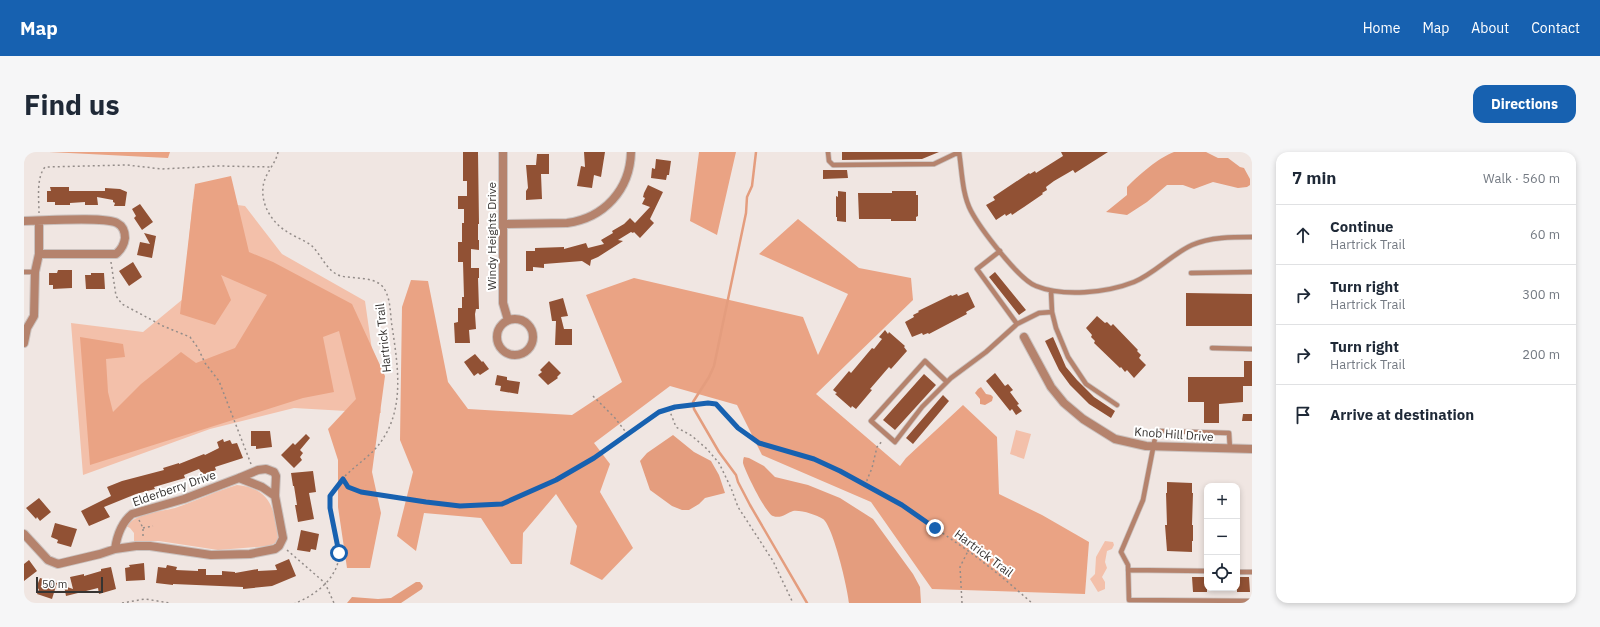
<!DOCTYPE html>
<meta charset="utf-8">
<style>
body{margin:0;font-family:"IBM Plex Sans",sans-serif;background:#f6f6f7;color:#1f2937}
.controls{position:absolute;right:12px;bottom:12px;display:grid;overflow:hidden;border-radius:8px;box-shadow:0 2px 6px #0003}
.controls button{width:36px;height:36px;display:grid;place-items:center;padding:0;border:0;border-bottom:1px solid #e0e1e3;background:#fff;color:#1f2937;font:20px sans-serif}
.scale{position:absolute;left:12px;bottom:10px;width:67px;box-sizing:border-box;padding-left:4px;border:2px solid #373432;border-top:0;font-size:11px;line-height:14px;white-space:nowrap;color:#373432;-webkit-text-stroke:3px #fff;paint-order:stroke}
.stop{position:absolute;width:12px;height:12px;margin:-9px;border:3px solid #1761b0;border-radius:50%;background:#fff}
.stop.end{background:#1761b0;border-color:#fff;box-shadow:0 1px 4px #0008}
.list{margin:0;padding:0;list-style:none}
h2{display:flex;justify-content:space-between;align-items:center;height:52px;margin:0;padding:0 16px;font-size:17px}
h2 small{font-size:13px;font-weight:400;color:#747a83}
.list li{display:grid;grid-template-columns:26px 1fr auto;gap:12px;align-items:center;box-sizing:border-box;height:60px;padding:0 16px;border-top:1px solid #e0e1e3}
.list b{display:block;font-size:15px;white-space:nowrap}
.list p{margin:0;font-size:13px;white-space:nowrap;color:#747a83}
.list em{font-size:13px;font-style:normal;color:#747a83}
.icon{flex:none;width:22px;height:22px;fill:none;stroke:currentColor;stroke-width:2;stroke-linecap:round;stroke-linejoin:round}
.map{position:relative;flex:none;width:1228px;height:451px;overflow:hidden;border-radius:12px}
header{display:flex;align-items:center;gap:24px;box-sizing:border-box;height:56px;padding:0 20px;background:#1761b0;color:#fff}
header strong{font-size:19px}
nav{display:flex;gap:22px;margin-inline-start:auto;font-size:14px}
.intro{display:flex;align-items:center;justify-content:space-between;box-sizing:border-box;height:96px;padding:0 24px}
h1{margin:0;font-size:28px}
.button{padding:10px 18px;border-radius:12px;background:#1761b0;color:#fff;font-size:14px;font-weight:700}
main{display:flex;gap:24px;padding:0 24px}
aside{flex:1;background:#fff;border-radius:12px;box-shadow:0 2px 6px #0003}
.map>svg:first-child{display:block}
.green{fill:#f3c0aa}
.forest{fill:#eaa384}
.water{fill:#e49d7e}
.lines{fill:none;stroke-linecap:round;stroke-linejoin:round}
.stream{stroke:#e49d7e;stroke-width:2.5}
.building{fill:#915134}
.lane-casing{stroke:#cbc2bf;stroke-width:6}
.street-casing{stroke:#cbc2bf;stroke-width:10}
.path{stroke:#938c89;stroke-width:1.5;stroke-dasharray:2 3;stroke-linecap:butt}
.lane{stroke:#b5836d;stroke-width:4.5}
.street{stroke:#b5836d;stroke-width:8}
.route{stroke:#1761b0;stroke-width:5}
.labels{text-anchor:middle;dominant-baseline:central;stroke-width:4;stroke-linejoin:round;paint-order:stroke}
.street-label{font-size:12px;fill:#373432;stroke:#fff}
</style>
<header>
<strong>Map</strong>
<nav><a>Home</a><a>Map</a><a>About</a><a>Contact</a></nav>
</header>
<div class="intro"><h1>Find us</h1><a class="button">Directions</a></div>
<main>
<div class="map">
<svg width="1228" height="451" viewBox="0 0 1228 451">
<rect width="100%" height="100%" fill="#f0e6e2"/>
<!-- green -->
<path class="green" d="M169,47l52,7 37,48 83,47 16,112 -87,-5 -84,21 -127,46 -12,-152 72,9 40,-33z
M992,278l15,4 -7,25 -14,-5z
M213,333c33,3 38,24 41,53l-3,5 -5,3 -52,4 -59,-9h-25v-8l-4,-5 -4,-2c12,-13 32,-14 49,-18 21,-7 41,-17 62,-23z
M1081,389l8,1 1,3 -2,4 -5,2 -2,11 2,6 -5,9 3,5v7l-7,3 -8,-13 5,-5 1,-17z"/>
<!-- forest -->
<path class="forest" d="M25,0h121l-2,6z
M675,0h37l-19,83 -27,-14z
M207,24l18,76 24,10 79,42 33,72 -13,96 9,41 -11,55h-23l-9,-61v-47l-10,-31 28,-30 -17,-68 -16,6 11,55 -31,6 -213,67 -10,-128 43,7 2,13 -19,2 2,33 5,20 28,-28 40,-32 15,11 39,-15 32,-53 -46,-20 10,25 -16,25 -35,-11 15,-130z
M774,67l61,49 52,10 2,22 -97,94 84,72 6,-8 57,-53 34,32 2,57 43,21 47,27 -4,52 -153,-5 -61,-87 -109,-47 -25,-50 -67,-19 -76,57 16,21 -10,28 33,56 -31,32 -32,-16 7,-38 -21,-32 -33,39 -1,31h-11l-30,-46 -57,-5 -8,38 -19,-15 16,-64 -13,-32 2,-133 9,-27 17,1 20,101 20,27 104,6 50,-33 -36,-87 48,-17 169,39 15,38 30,-61 -89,-40z"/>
<!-- water -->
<path class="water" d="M1150,0h32l12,6h10l12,9 4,1 6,11v6l-3,2 -9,1 -25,-6 -19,7 -11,-4h-16l-20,17 -20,13 -21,-3 21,-17v-8c12,-12 31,-29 47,-35z
M957,235l5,7 5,1 2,2 -1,4 -7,4 -5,-1v-5l-5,-6 3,-4z
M649,283l21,17 17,9 8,14 6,18 -20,5 -6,6 -10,6h-7l-10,-4 -22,-16 -10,-29 7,-8z
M720,305l5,1 15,8 11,11 33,8 32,13 33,21 40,55 7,13 1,16h-72c-1,-14 -16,-77 -26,-84 -7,-4 -21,-9 -30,-8 -6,2 -12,8 -20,5 -7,-2 -28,-45 -30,-53 0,-1 0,-4 1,-6z
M392,430h4l3,4 -1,3 -21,14h-54l5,-6 26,2 13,-1z"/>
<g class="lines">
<!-- stream -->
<path class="stream" d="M732,0l-4,34 -5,11 -1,16 -32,153 -5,11 -16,25 1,7 25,43 17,23 2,7 12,23 57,98"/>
</g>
<!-- building -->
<path class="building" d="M439,0h15l1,72h-1v16h1v10l-8,-1v19h8v10h-1l1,31h-3l-1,5 1,15 -7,1 1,13h-15l-1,-20 4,-1v-14h4v-11h2l-1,-35h-5v-20h4v-19h2v-14h-6v-13h9v-15h-4z
M560,0h21l-4,25 -7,-2 -2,13 -15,-2 4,-20 4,1z
M818,0h97l-17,7 -80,1z
M1037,0h47l-33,21 -2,-3 -19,11 -8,6 1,3 -5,3 1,1 -19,13 -12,8 -1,-2 -5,3 -1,-2 -9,6 -10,-15 9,-5 -2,-3 36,-24 1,1 5,-3 1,2 27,-17z
M513,2h12v20h-8l1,25 -16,1v-9l2,-3 -2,-23h10z
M632,7l15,2 -2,14h-2l-1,5 -15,-2 1,-10 3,1z
M799,18h24l1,8 -25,1z
M624,33l15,7 -13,27 4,4 -14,15 -6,-6 -1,1 -2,-1 -13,8 5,1 -25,16 -7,3 -1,6 -8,-5 -38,3v4l-11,-1v4h-7v-20h9v-3l29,-1v2l22,-6 2,5 16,-4 -3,-4 12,-7 -1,-2 12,-7 6,-6 5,5 15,-16 -8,-3 3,-6 -2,-1 1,-4z
M26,35h19v4h36v-3l15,1 7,3 -2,14h-11l1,-3 -2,-1v-2l-16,-3 1,8h-13v-3l-15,1v2h-15v-3h-8v-11h4z
M814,39l8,1v30l-9,-1v-4h-1v-21l2,1z
M868,39h24v4h2v21l-2,1v4h-25v-2h-32l-1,-26h34z
M116,52l13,18 -11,8 -8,-12 2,-2 -4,-7z
M120,81l12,3 -4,22 -15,-3 3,-13 10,2z
M109,110l9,15 -13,9 -10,-15z
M34,118h14v18l-19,1v-4h-4v-12h8z
M971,120l31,38 -7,5 -30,-38z
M67,121h13l1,16h-19l-1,-14h6z
M944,140l7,15 -9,5 1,2 -38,20 -1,-1 -5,2 -1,-2 -10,4 -7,-15 9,-5 -1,-2 6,-3 -1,-1 33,-16 1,1 5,-2 1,2z
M1162,141l66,1v32h-66z
M539,146l5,18 -7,1 3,12h8v16h-17l1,-24h-4l-3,-19z
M1073,164l8,7 2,-1 4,4 2,-2 25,26 -1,1 4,4 -2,3 7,7 -12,13 -7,-8 -2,2 -4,-5 -1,1 -26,-25 1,-2 -4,-4 1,-2 -6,-7z
M861,178l3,4 1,-2 16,14 -1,1 3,4 -16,18 -2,-2 -19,22 2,1 -16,19 -4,-3 -1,2 -16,-14 2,-1 -4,-3 16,-19 2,2 21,-25 2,1 8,-10 -3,-2z
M1029,185l13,30 11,13 17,17 21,14 -4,7 -22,-14 -19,-19 -11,-15 -14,-29z
M451,202l7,8 1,-1 6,8 -9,6 -2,-2 -4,3 -10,-14z
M525,209l12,12 -4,4 1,1 -10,7 -10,-10 4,-3 -2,-2z
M1220,209h8v25h-9v16l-24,2v19h-15v-21h-16v-25h56z
M971,221l10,13 3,-2 5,6 -3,2 9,12 -2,1 5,6 -6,4 -4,-6 -2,2 -24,-30z
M900,222l12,11 -41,45 -12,-10z
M473,223l10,2v3l13,2 -2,12 -18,-3 1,-5 -6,-1z
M919,243l6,6 -36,43 -7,-6z
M1219,262h9v7h-10z
M227,279h19l2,16 -16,2v-3h-5z
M282,282l4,4 -10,12 3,3 -3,4 2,3 -8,8 -13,-13 12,-12 2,2z
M199,287l1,3 6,-2 2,4 5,-1 6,15 -28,9 1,3 -13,5 -4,-6 -15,6 1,3 -31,9 1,2 -19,5 -32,13 6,10 -21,9 -8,-15 30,-15 -4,-9 15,-6 42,-11 -1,-2 16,-5v1l25,-10 1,1 14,-7 -2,-6z
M289,319l3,21 -7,1 5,26 -16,3 -3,-17h2l-3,-19h-1l-2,-13z
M1143,330l25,1v10h1l-1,32h1v16h-1v11l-25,-1 -2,-26h2l-1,-32h1z
M15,346l12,14 -11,9 -3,-4 -1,2 -10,-11z
M31,371l22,6 -6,18 -14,-4 1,-3 -7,-3z
M277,378l18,4 -3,16 -5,-1 -1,3 -13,-2z
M265,407l7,17 -24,10 -29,3v-2l-70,-3v1l-17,-2 2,-16 8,1 1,-3 10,2 -1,3 22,1v-2h8v6h16v-4l13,1v1l23,-4v2l19,-1 -2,-5z
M5,408l8,11 -13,10v-17z
M120,411l1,17 -19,1 -1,-13 5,-1 -1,-2z
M87,415l5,22 -17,5 -1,-6 -32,8 -2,-10 9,3 -3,-12 14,-3v2l17,-5v-2z
M1168,425h15v15h-14z
M1213,425h12l1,15h-13z
M16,426l17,5 -5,16 -15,-5 2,-5 -3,-1z"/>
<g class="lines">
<!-- lane casing -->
<g class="lane-casing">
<path id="lane" d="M804,0l1,9 4,4 101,-1 25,-12
M935,0c3,19 3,42 12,59 9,17 48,69 65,75 27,11 70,7 98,-4 20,-8 38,-28 58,-37 18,-8 41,-8 60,-8
M976,99l-23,18 40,55 22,-11 13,-1 -1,-21
M0,120h11
M1167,121l61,-1
M1028,160l4,16 12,29 18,27 31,21
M1188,196l40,1
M923,230l-22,-21 -54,60 24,21 27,-35 29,-29 35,-26 31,-28
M1206,297l-1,-16 -70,-2 -3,2 -13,67 -22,52 7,13 1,35 123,1
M1104,418l79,1
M1213,420h15"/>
</g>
<!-- street casing -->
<g class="street-casing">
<path id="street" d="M479,0v151l5,17
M0,69c18,0 80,-5 93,2 6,3 8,8 8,15 -1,7 -4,12 -9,16h-77
M479,72l64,-1c37,-5 63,-33 64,-71
M473 185a18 18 0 1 1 36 0a18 18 0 1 1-36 0Z
M1000,185l27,50 13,16 19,16 32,20 31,7 106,3
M0,191l3,-15 7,-12 1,-44 4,-18v-33
M215,326l23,9 13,9
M0,382l24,26 10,4 42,-10 15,-5 21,-3h14l61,9 39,-1 25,-5 4,-3 4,-8 -8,-42 1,-20 -2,-4 -8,-3 -8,1 -19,8 -55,21 -52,15c-11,9 -15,21 -17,35"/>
</g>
<!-- path -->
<path class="path" d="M254,0c-2,11 -11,19 -14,30 -5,19 6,39 22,49 8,6 19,9 26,15 10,10 15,26 29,30 13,3 37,0 44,14 6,11 5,24 7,36 6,41 14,86 -15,121 -14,16 -37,28 -46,48 -2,6 0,14 1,21 1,12 7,26 7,38 0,23 -24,42 -44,49
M15,61c0,-14 -3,-35 6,-46l82,-2 35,4 57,-3 52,1
M87,110l5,34 6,8 41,22 27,11 8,11 7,15 14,18 32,83
M569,244l22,22 13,17
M645,257l7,18 16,9 15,13 12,14 12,25 7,19 35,54 20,42
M319,327l5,8 13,4 65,11 34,4 42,-3 54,-23 37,-22 66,-46 16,-5 33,-4 8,1 22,24 21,15 55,16 26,12 62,34 72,50 28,22 30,26
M844,334l-1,-6 5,-12 5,-21 6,-7
M115,368l4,8v9
M119,376l10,-2
M263,398l38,33 9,20
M98,451l23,-4 25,4
M938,451l-2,-36 8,-16"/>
<!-- lane -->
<use href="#lane" class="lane"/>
<!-- street -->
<use href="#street" class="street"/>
</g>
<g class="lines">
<!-- route -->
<path class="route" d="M315,401l-9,-45v-12l13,-17 5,8 13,5 65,10 34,4 42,-2 54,-24 38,-22 65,-46 16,-5 33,-4 8,1 22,24 21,15 55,16 26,12 62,34 33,23"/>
</g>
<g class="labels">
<!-- street labels -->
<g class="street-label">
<text transform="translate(467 84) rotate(-90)">Windy Heights Drive</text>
<text transform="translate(359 186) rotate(-96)">Hartrick Trail</text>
<text transform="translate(1150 282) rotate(4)">Knob Hill Drive</text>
<text transform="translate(150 336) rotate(-19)">Elderberry Drive</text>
<text transform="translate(960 401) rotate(37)">Hartrick Trail</text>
</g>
</g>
</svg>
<div class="controls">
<button>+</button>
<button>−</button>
<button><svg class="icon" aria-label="locate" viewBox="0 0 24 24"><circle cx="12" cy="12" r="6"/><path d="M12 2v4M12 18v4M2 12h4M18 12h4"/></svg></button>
</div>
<div class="scale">50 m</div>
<div class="stop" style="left:315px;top:401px"></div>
<div class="stop end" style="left:911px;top:376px"></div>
</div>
<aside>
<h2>7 min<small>Walk · 560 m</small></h2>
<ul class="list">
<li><svg class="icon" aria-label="ahead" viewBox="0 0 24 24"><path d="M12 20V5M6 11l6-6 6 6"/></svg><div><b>Continue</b><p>Hartrick Trail</p></div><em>60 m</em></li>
<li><svg class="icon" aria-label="right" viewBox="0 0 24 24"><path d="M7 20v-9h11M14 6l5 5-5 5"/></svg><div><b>Turn right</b><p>Hartrick Trail</p></div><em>300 m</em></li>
<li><svg class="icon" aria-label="right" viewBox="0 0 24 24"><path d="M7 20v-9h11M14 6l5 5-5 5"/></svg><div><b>Turn right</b><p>Hartrick Trail</p></div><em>200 m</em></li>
<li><svg class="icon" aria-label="arrive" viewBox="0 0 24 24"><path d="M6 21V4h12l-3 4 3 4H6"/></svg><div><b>Arrive at destination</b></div></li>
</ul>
</aside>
</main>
